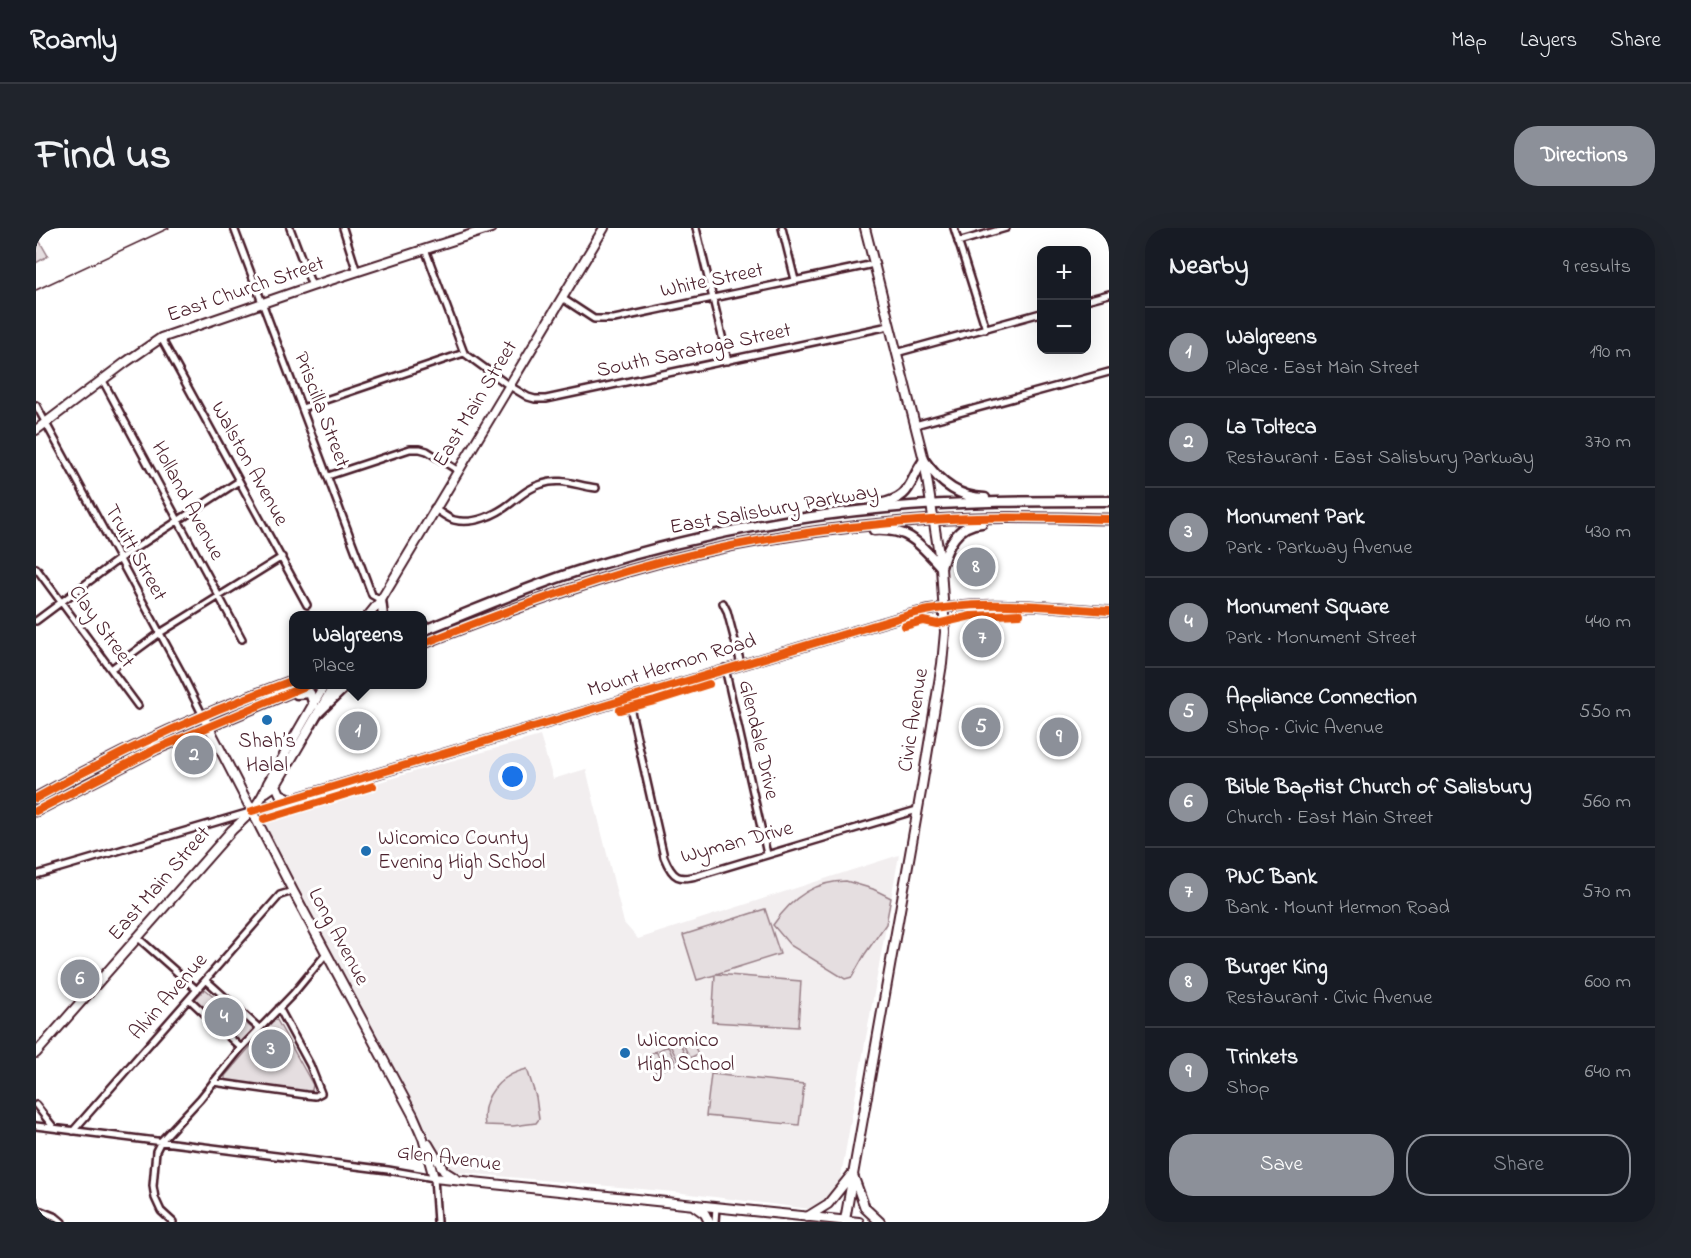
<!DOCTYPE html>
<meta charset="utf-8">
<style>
body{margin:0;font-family:"Indie Flower",sans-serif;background:#20242c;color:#f1f3f6}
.controls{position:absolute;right:18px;top:18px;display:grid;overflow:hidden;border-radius:12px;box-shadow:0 6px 24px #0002}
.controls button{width:54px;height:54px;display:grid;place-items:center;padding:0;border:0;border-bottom:2px solid #363941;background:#171b24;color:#f1f3f6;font:30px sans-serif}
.you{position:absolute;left:477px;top:549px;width:21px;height:21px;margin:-15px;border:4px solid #fff;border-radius:50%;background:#1a73e8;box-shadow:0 0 0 9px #1a73e833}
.badge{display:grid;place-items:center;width:39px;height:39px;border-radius:50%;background:#8c9099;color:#fff;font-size:20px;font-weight:700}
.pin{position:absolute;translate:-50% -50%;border:3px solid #fff;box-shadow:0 2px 6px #0006}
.popup{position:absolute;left:253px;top:383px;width:138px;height:78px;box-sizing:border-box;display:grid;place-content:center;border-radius:12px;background:#171b24;filter:drop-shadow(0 2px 4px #0005);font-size:20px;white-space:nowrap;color:#9ea1a6}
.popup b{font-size:22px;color:#f1f3f6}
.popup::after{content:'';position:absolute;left:50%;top:100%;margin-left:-12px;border:12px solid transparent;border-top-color:#171b24}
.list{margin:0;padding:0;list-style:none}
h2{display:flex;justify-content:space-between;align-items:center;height:78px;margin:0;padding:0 24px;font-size:26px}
h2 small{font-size:20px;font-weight:400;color:#9ea1a6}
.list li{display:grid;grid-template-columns:39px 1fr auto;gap:18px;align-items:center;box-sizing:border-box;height:90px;padding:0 24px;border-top:2px solid #363941}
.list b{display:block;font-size:22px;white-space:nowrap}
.list p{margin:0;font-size:20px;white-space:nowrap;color:#9ea1a6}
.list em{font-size:20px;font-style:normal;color:#9ea1a6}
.actions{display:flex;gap:12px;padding:18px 24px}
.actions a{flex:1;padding:14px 0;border:2px solid #8c9099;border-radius:24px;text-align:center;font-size:21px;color:#8c9099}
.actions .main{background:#8c9099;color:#fff}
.map{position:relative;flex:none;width:1073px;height:994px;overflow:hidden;border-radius:24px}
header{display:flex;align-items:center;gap:36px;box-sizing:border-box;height:84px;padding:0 30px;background:#171b24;border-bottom:2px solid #363941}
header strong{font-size:28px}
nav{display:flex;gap:33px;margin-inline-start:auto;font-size:21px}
.intro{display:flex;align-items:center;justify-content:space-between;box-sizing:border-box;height:144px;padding:0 36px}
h1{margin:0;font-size:42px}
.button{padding:15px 27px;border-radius:24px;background:#8c9099;color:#fff;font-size:21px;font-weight:700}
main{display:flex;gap:36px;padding:0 36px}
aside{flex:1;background:#171b24;border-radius:24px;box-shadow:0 6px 24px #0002}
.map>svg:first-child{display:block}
.built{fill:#f2eeef}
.green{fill:#e5dee0;stroke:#987e86;stroke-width:1.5}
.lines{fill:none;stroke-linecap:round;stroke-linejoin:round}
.street-casing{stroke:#4a1f2b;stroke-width:10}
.secondary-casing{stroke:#4a1f2b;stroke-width:12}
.primary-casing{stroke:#4a1f2b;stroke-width:13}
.street{stroke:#fff;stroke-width:5}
.secondary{stroke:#fff;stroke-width:8}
.primary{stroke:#fff;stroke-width:8}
.rail{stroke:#4a1f2b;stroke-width:1.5}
.cycleway-casing{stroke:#fff;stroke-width:11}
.cycleway{stroke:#e8590c;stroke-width:8}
.poi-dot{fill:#1f6fb2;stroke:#fff;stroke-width:2}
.labels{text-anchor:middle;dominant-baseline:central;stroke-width:6;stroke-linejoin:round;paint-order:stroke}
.street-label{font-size:21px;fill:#4a1f2b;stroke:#fff}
.poi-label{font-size:21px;fill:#4a1f2b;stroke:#fff;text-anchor:start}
</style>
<header>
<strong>Roamly</strong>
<nav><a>Map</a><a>Layers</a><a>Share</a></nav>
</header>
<div class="intro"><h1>Find us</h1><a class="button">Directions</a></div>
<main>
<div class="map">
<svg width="1073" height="994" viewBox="0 0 1073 994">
<rect width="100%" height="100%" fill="#fff"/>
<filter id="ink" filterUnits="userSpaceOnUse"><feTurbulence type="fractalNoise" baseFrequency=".0167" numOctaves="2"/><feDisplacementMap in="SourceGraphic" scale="12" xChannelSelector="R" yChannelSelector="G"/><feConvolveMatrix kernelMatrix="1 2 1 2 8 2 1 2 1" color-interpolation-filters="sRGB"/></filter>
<g filter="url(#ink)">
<!-- built -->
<path class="built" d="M504,508l13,43 33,-10 38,154 14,16 261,-84 -59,326 -12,17 -8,7 -9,4 -137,-17 -219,-20 -9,-6 -182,-344v-3l3,-3 166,-50z"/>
<!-- green -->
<path class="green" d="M0,7l12,21 -12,7z
M810,653l27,8 18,9 -5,26 -21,30 -13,23 -7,2 -55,-34 -17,-20c17,-25 41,-44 73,-44z
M729,681l15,45 -64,20 85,7 -3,46 -86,-5 3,-47 -18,5 -14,-45z
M169,761l48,40v4l-9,9 -4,1 -44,-39 -1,-5z
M241,792l36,65 -1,5 -4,4 -83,-13v-5l47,-55z
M654,808l8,18 -8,4 -9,-18z
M643,813l8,18 -8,4 -9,-18z
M632,818l8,18 -8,4 -9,-18z
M620,823l9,18 -9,4 -8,-18z
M491,841l9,28 3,22 -3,4 -23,3 -28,-1c-5,-28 15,-50 42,-56z
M675,846l93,10 -5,41 -93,-9z"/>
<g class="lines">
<!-- street casing -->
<g class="street-casing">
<path id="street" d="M198,0l138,367 9,5
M254,0l22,58
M307,0l14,44
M660,0l32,133
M746,0l13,52
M918,0l32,101
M922,14l48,-14
M389,21l39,104 44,32 20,12 7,2h11l343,-73
M526,70l32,21h20l260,-55
M1050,72l23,-6
M125,110l146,267
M860,125l145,-40
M66,151l140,260
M0,177l145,267 22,44
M266,180l162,-55
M879,197l194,-53
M292,248l82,-27h10l7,2 30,19
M398,280c6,4 13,10 20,12 19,5 42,-5 57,-17 9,-7 19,-16 31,-19 19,-7 35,2 54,4
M0,340l102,138
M687,375l4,8 14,53
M0,393l83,-62 120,-78
M689,440l42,186
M75,441l49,-36 122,-76
M592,470l36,159c9,22 15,24 36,18l217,-65
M0,647l214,-63
M101,709l60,53
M170,752l53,48
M153,771l52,49
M177,854l93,13 9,1 6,-3 -11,-28 -31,-57
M0,877l18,23
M0,898l352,44 46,8 3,44
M37,903l207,-236 13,-4
M0,981l20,8 6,5
M137,994l-12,-11 -6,-13 -2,-12 3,-35 5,-10 39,-42 41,-51 52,-54 33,-40
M679,994l1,-15"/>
</g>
<!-- secondary casing -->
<g class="secondary-casing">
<path id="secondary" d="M0,202l90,-68 35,-24 151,-52 179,-58
M332,388l13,-16 223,-372
M167,488l90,175 120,224 10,23 11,40 425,44
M240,557l4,9 11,5
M230,564l10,-7 59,-101
M216,583l663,-198c64,-15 129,-6 194,-2
M0,825l196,-223c16,-14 29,-27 36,-47l57,-99
M392,916l16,27 11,7
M817,947l12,33 15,14
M658,978l11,8 4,8
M771,989l21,-13 24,-30
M809,992l77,-434 20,-122 3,-32 -4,-65 -17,-107 -59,-232"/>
</g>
<!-- primary casing -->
<g class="primary-casing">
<path id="primary" d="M843,276c34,-6 29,-22 45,-44 15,22 34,38 61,38
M838,302c35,-2 45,13 67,37 6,-20 16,-43 41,-44
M345,372l2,16
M386,403c54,-21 107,-45 162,-62 98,-30 200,-52 302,-61 74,-7 149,-7 223,-7
M386,416c68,-27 136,-52 206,-73 96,-28 204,-45 304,-51 59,-4 118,-2 177,-1
M261,466l13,-1 4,12
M282,485l30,-29
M0,570c82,-46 169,-86 258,-118
M0,583l120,-62 154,-65"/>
</g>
<!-- street -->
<use href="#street" class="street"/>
<!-- secondary -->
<use href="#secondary" class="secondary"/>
<!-- primary -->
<use href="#primary" class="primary"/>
<!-- rail -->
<path class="rail" d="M0,62l133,-62"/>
<!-- cycleway casing -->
<g class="cycleway-casing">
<path id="cycleway" d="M869,398l18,-5 14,3 34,-8 49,-2
M386,416c68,-27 136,-52 206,-73 96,-28 204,-45 304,-51 59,-4 118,-2 177,-1
M584,482l35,-9 54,-17
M0,570c82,-46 169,-86 258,-118
M0,583l120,-62 154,-65
M216,583l663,-198c64,-15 129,-6 194,-2
M228,591l109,-33"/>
</g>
<!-- cycleway -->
<use href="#cycleway" class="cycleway"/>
</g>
</g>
<!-- markers -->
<g class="poi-dot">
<circle cx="231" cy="492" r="6"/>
<circle cx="330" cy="623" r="6"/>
<circle cx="589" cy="825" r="6"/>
</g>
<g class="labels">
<!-- street labels -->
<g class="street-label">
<text transform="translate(676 53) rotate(-12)">White Street</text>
<text transform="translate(210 62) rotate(-19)">East Church Street</text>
<text transform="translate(658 123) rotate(-12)">South Saratoga Street</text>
<text transform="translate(440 176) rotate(-59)">East Main Street</text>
<text transform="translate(285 182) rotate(69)">Priscilla Street</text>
<text transform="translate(213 236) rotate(61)">Walston Avenue</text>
<text transform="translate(151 273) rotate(62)">Holland Avenue</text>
<text transform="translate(738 282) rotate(-10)">East Salisbury Parkway</text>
<text transform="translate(99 325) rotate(61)">Truitt Street</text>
<text transform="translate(65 399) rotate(54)">Clay Street</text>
<text transform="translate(636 438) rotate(-17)">Mount Hermon Road</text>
<text transform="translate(878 492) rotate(-81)">Civic Avenue</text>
<text transform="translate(722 512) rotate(77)">Glendale Drive</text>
<text transform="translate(701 615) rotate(-15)">Wyman Drive</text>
<text transform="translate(124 656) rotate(-49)">East Main Street</text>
<text transform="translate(302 709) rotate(62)">Long Avenue</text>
<text transform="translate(133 769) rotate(-49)">Alvin Avenue</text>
<text transform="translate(413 931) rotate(7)">Glen Avenue</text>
</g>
<!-- poi labels -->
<g class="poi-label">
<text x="231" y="514" text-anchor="middle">Shah’s<tspan x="231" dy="24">Halal</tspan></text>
<text x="342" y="611">Wicomico County<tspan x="342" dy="24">Evening High School</tspan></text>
<text x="601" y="813">Wicomico<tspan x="601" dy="24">High School</tspan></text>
</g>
</g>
</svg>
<div class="controls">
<button>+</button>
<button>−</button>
</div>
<div class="you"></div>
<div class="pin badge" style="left:322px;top:503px">1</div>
<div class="popup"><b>Walgreens</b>Place</div>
<div class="pin badge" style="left:158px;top:527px">2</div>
<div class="pin badge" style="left:235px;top:821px">3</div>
<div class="pin badge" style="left:188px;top:789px">4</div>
<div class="pin badge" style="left:945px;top:499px">5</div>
<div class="pin badge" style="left:44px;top:751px">6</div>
<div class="pin badge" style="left:946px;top:410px">7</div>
<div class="pin badge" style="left:940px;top:339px">8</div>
<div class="pin badge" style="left:1023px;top:509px">9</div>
</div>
<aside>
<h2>Nearby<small>9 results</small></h2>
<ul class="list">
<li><span class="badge">1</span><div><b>Walgreens</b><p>Place · East Main Street</p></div><em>190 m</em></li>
<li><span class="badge">2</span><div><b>La Tolteca</b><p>Restaurant · East Salisbury Parkway</p></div><em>370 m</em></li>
<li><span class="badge">3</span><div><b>Monument Park</b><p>Park · Parkway Avenue</p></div><em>430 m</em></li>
<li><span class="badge">4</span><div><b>Monument Square</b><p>Park · Monument Street</p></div><em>440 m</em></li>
<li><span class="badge">5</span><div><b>Appliance Connection</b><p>Shop · Civic Avenue</p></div><em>550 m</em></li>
<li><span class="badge">6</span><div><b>Bible Baptist Church of Salisbury</b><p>Church · East Main Street</p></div><em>560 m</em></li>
<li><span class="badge">7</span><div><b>PNC Bank</b><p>Bank · Mount Hermon Road</p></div><em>570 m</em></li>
<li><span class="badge">8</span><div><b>Burger King</b><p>Restaurant · Civic Avenue</p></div><em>600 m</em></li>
<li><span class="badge">9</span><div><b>Trinkets</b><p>Shop</p></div><em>640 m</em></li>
</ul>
<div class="actions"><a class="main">Save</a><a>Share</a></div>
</aside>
</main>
